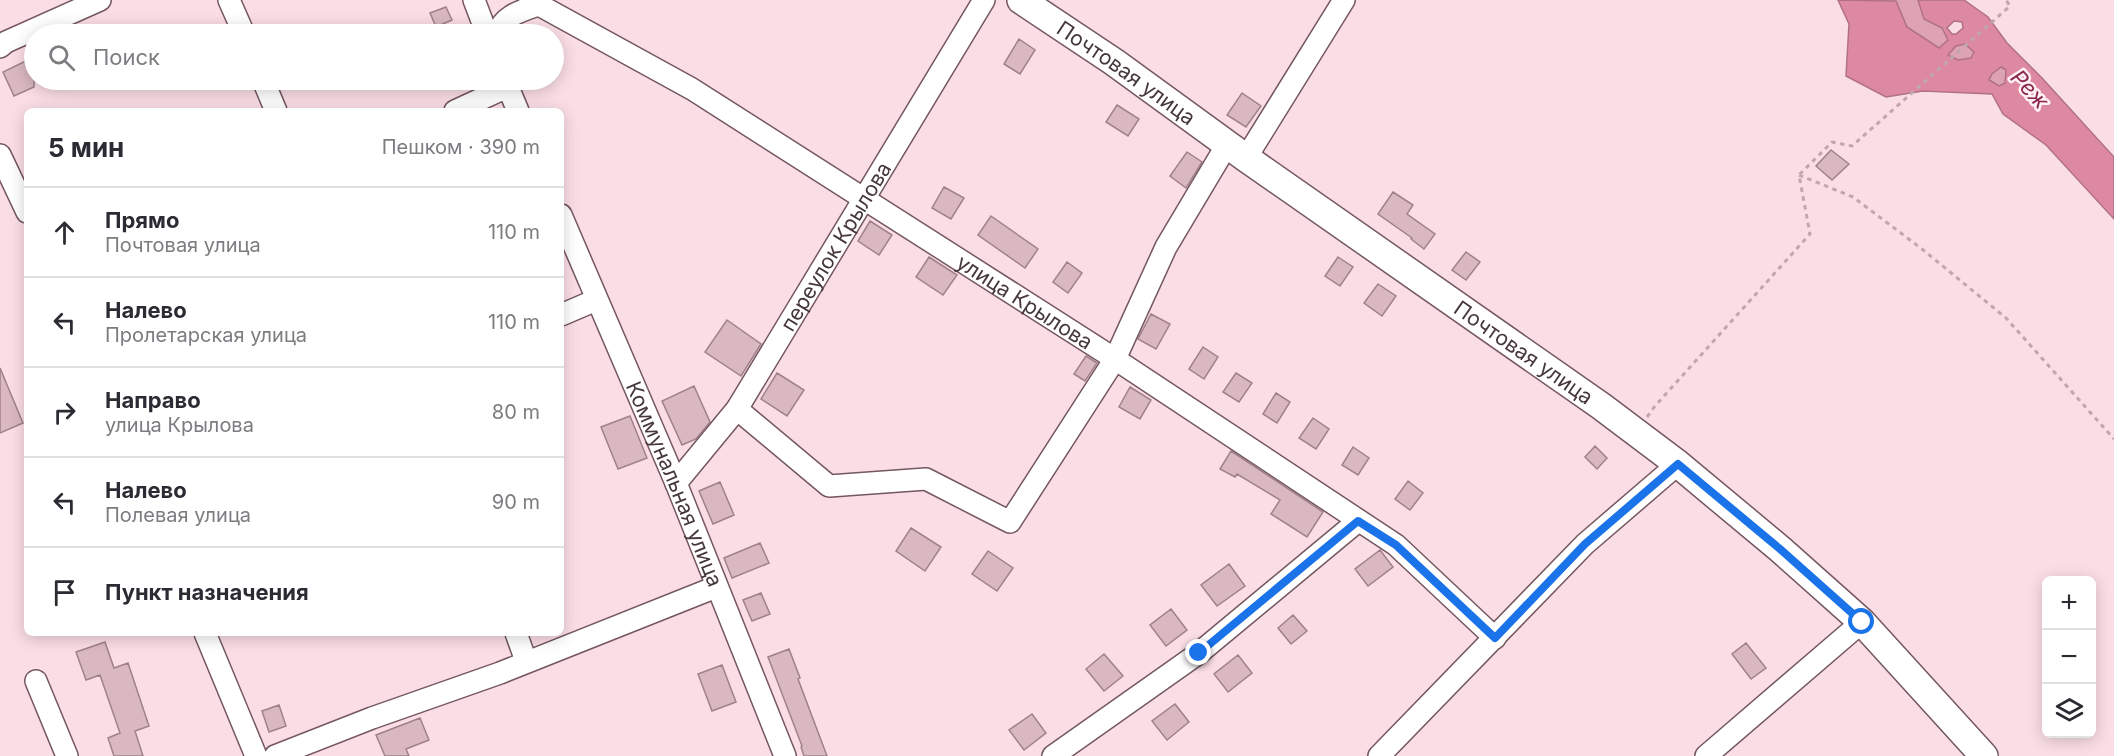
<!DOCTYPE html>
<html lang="ru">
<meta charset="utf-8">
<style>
body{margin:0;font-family:Inter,sans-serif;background:#f2f2f3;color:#2b2b33}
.controls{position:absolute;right:18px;bottom:18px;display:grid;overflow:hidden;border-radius:9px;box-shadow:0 3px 15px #0003}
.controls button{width:54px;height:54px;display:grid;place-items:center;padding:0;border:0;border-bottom:2px solid #e1e1e2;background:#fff;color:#2b2b33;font:30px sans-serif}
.stop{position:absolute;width:18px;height:18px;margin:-14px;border:4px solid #1a73e8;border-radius:50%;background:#fff}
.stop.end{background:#1a73e8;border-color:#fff;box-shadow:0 2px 6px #0008}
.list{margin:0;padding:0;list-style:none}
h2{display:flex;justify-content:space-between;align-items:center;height:78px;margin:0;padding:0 24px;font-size:26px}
h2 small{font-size:20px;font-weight:400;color:#7c7c81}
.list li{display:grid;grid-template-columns:39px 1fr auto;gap:18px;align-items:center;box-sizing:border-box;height:90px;padding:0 24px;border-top:2px solid #e1e1e2}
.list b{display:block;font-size:22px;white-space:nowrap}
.list p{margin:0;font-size:20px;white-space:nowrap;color:#7c7c81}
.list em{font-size:20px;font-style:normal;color:#7c7c81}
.icon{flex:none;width:33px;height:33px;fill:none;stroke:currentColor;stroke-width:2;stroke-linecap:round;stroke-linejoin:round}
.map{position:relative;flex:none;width:2114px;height:756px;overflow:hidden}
.search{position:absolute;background:#fff;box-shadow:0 3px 15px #0003;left:24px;top:24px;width:540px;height:66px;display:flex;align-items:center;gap:15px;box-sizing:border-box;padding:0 21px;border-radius:33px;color:#7c7c81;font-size:22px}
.panel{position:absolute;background:#fff;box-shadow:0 3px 15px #0003;left:24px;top:108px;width:540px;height:528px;border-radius:9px}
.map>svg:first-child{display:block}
.green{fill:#dda3b3}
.water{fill:#de89a2;stroke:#b07183;stroke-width:1.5;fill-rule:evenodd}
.building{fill:#dab8c1;stroke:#a08089;stroke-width:1.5}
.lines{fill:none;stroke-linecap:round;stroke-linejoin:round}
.minor-casing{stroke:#74575f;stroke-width:24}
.major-casing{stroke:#74575f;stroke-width:30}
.path{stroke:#bfa7ad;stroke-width:3;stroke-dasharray:4.5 4.5;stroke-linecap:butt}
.minor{stroke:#fff;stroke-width:21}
.major{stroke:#fff;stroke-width:27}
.route{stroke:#1a73e8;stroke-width:8}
.labels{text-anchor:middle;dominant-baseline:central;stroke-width:5;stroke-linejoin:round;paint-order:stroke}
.street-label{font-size:21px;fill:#46383b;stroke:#fef0f3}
.water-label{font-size:22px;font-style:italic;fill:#8a274e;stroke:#fef0f3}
</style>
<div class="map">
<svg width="2114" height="756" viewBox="0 0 2114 756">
<rect width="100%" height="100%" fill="#fbdee5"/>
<!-- green -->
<path class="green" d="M1879,0h39l6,19 18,9 7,13 -10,7 -32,-21 -11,-26z
M1965,44l9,8 -3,6 -13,2 -11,-5 9,-9z
M2002,66l4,4 -1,13 -6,3 -10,-6 3,-6z"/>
<!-- water -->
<path class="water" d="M1838,0l58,1 11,26 32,21 9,-8 -6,-12 -18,-9 -6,-19h46l24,17 19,26 35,35 72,79v62l-68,-74 -43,-31 -11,-20 -69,-3 -37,6 -40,-21 3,-52zM1954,21l8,1 1,6 -7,6h-4l-5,-6zM1965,44l9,8 -3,6 -13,2 -10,-5 8,-9zM2001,67l5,3 -1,13 -6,3 -10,-6 3,-6z"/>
<!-- building -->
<path class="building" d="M446,7l6,13 -16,7 -6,-14z
M1019,39l16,11 -15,24 -16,-10z
M34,57v30l-20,9 -11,-24z
M1242,93l19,13 -15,21 -19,-12z
M1117,105l22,14 -11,17 -22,-14z
M1831,150l18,14 -17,16 -16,-14z
M1187,152l15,10 -16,26 -16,-12z
M944,187l20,11 -13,21 -19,-11z
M1393,192l20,13 -6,9 28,20 -11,15 -13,-10 1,-1 -34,-24z
M991,216l47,33 -13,19 -47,-33z
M870,221l22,14 -13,20 -21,-14z
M1466,252l14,10 -14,18 -14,-10z
M929,257l28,18 -14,20 -27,-18z
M1338,257l15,10 -13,19 -15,-10z
M1067,262l15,11 -14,20 -15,-11z
M1378,284l18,12 -14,20 -18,-13z
M1151,314l19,10 -14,25 -18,-10z
M727,320l34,24 -20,32 -36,-24z
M1203,347l15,10 -14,22 -15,-10z
M1086,356l11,7 -12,18 -11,-7z
M0,368l23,55 -23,10z
M777,373l27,17 -17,26 -26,-17z
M1236,373l16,10 -13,19 -16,-10z
M694,386l16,36 -14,17 -14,6 -20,-44z
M1130,387l21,13 -11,19 -21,-12z
M1276,393l14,9 -13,21 -14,-9z
M630,416l17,42 -29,11 -17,-42z
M1313,418l16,11 -13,20 -17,-11z
M1595,446l12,12 -10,11 -12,-12z
M1353,447l16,11 -11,17 -16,-10z
M1231,451l92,61 -16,25 -36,-23 9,-14 -43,-26 -2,3 -15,-8z
M1408,481l15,12 -13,17 -15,-11z
M720,482l14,33 -21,9 -14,-33z
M911,528l30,19 -16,24 -29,-20z
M760,543l9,20 -37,15 -8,-20z
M1380,550l13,17 -25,19 -13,-17z
M988,551l25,17 -16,23 -25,-17z
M1229,564l16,22 -28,20 -16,-21z
M761,593l9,21 -18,7 -9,-21z
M1171,609l16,21 -21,16 -16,-21z
M1293,615l14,16 -16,13 -13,-16z
M105,642l9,26 14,-5 21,63 -14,5 8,25h-29l-6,-18 12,-5 -20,-58 -14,5 -10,-28z
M1746,643l20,25 -15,11 -19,-25z
M789,649l11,29 -2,1 29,77h-23l-3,-9 1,-1 -34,-89z
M1104,654l19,22 -19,15 -18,-22z
M1238,655l14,18 -24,19 -14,-18z
M722,665l14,37 -24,9 -14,-37z
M1175,704l14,18 -22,18 -15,-19z
M279,705l7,21 -17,6 -7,-21z
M1032,714l14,19 -22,17 -15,-20z
M420,718l9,22 -23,9 3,7h-24l-9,-21z"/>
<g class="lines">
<!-- minor casing -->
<g class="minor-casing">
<g id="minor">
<path d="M229,0l15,34"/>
<path d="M474,0l13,34"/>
<path id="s1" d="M530,0l162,89 423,270 281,186 99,93"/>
<path d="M497,34c7,-19 24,-23 41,-29"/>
<path d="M0,47l6,-5 94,-42"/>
<path d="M263,80l13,31"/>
<path d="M505,80l13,31"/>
<path d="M455,111l52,-24"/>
<path d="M0,155l27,57"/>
<path d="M1246,158l98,-158"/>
<path id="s2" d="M561,215l115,268 109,273"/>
<path d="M561,315l35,-15"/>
<path d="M737,409l92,77 97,-7 84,43 105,-163 51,-112 62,-104"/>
<path id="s3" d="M676,483l61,-74 247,-409"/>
<path d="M205,633l51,123"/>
<path d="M516,633l10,28"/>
<path d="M36,681l31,75"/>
<path d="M275,756l97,-38 128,-45 216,-86"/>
<path d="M1053,756l146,-103 159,-132"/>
<path d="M1379,756l206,-212 93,-80"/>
<path d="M1706,756l156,-134"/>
</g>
</g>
<!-- major casing -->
<g class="major-casing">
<g id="major">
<path id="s4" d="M1021,0l93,62 132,96 355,248 77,58 102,85 82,73 122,134"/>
</g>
</g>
<!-- path -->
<path class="path" d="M1799,175l54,22 69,52 84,69 108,121
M1647,417l8,-11 155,-172 -11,-59 33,-33 20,4 158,-140 -4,-6"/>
<!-- minor -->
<use href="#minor" class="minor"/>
<!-- major -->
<use href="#major" class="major"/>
</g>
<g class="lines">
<!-- route -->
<path class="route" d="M1199,653l159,-132 38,24 99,93 90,-94 93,-80 102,85 82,73"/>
</g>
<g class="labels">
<!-- street labels -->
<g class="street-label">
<text stroke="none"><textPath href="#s4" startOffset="128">Почтовая улица</textPath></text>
<text stroke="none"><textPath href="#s3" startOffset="286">переулок Крылова</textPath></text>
<text stroke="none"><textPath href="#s1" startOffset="580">улица Крылова</textPath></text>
<text stroke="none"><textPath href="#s4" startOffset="614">Почтовая улица</textPath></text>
<text stroke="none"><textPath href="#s2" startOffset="292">Коммунальная улица</textPath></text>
</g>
<!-- water labels -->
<g class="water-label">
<text transform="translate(2030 89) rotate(47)">Реж</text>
</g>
</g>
</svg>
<div class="controls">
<button>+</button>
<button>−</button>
<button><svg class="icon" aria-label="layers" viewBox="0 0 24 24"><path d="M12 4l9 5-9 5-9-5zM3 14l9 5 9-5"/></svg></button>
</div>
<div class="stop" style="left:1862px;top:622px"></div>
<div class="stop end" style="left:1199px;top:653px"></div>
<div class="search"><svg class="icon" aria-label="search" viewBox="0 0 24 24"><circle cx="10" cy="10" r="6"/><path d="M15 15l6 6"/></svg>Поиск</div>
<section class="panel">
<h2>5 мин<small>Пешком · 390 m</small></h2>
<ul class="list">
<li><svg class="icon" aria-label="ahead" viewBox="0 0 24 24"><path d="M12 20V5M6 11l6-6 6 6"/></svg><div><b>Прямо</b><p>Почтовая улица</p></div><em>110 m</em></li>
<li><svg class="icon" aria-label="left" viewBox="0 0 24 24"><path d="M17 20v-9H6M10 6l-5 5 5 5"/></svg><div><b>Налево</b><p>Пролетарская улица</p></div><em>110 m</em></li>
<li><svg class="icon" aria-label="right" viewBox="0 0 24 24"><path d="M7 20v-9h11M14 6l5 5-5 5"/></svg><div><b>Направо</b><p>улица Крылова</p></div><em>80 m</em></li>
<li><svg class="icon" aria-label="left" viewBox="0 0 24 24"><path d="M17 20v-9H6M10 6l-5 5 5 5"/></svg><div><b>Налево</b><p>Полевая улица</p></div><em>90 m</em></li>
<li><svg class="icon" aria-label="arrive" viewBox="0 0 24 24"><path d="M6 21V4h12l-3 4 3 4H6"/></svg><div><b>Пункт назначения</b></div></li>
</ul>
</section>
</div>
